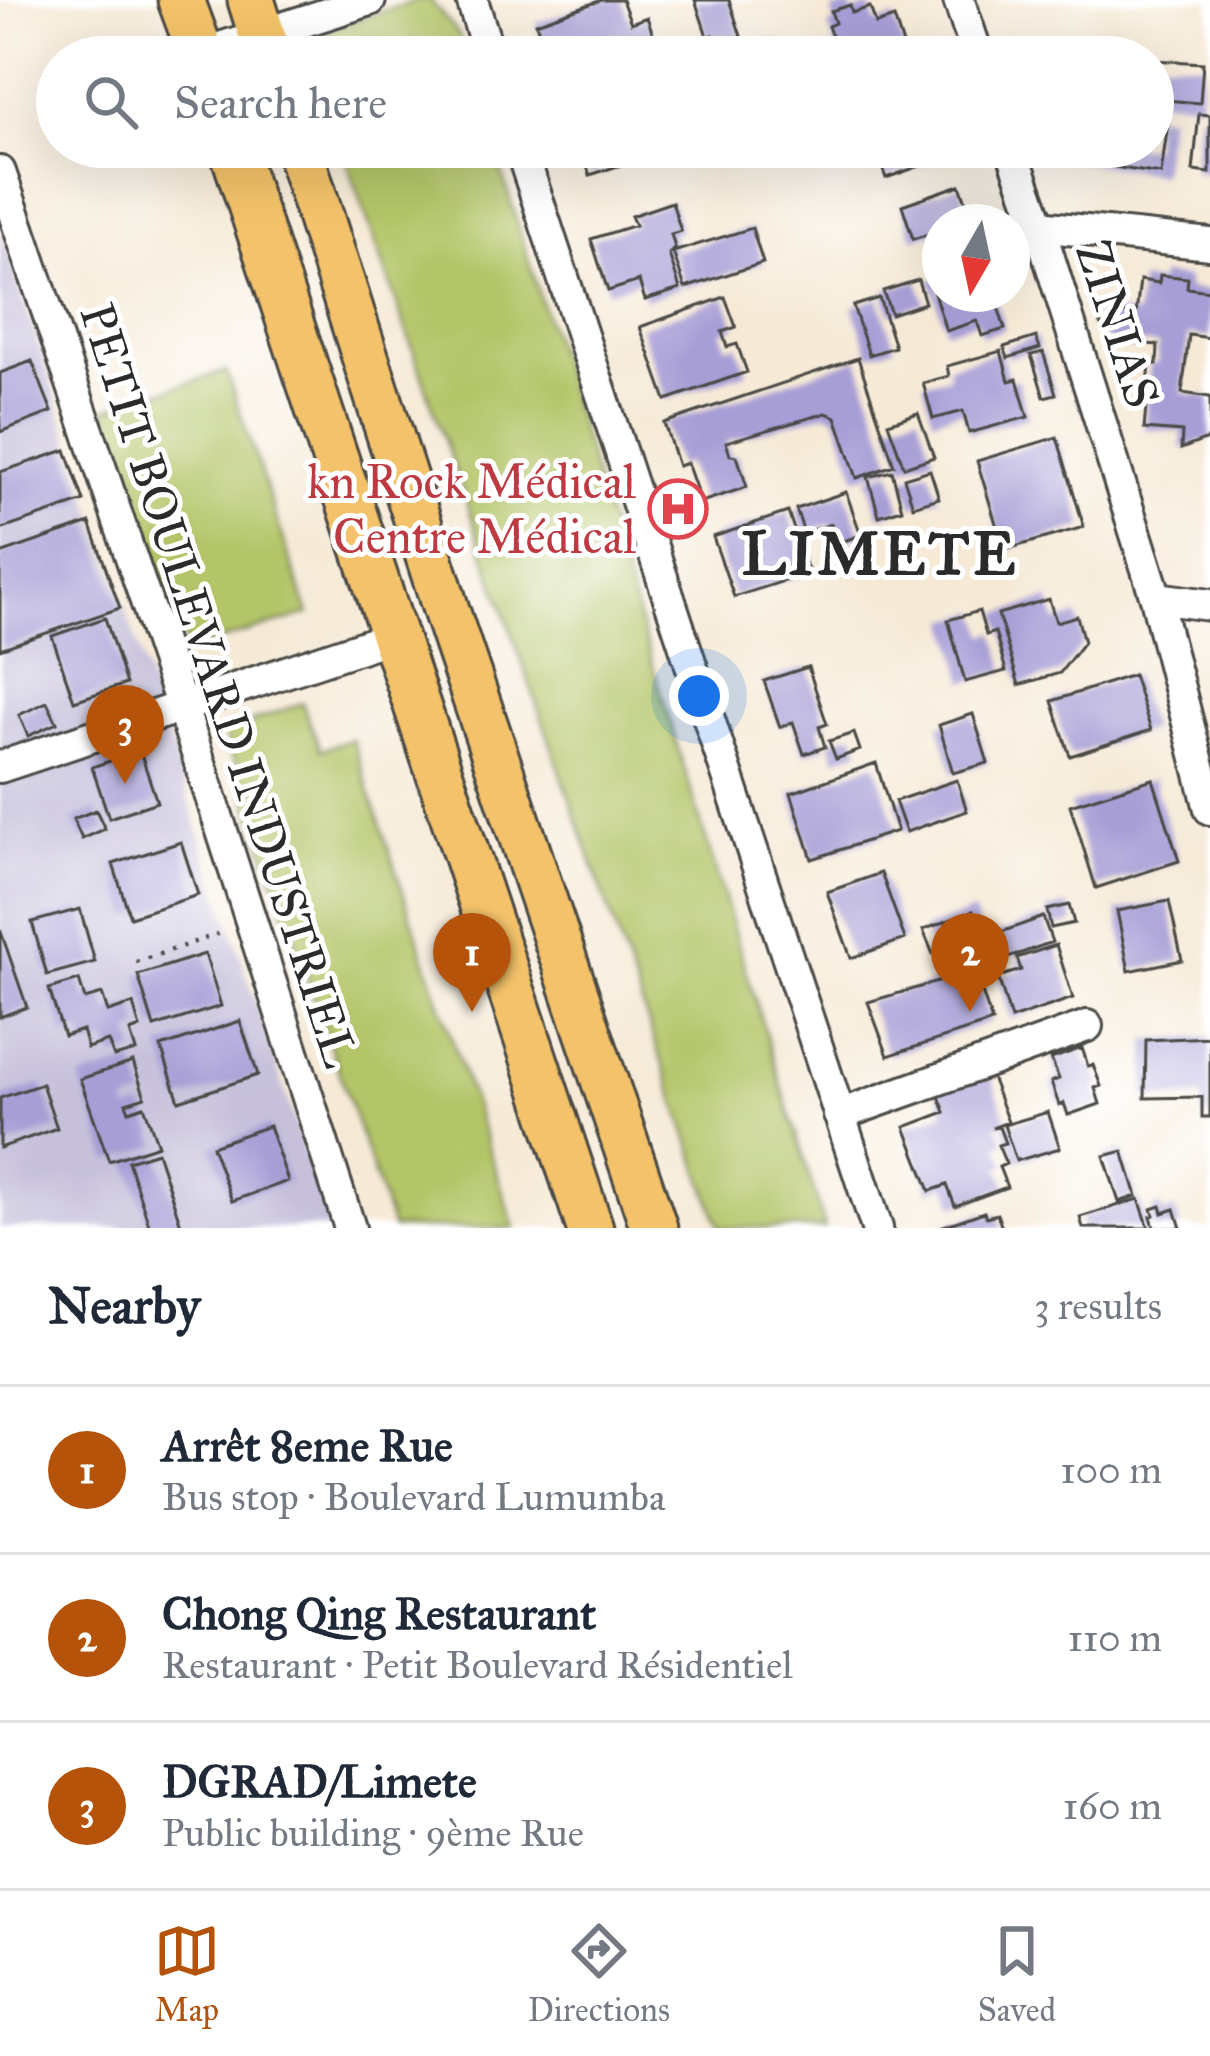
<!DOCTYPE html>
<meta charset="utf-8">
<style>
body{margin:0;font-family:"IM FELL Great Primer",serif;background:#f6f6f7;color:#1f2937}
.compass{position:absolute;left:922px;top:204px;width:108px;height:108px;border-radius:50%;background:#fff;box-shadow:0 12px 48px #0002;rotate:189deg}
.you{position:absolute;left:699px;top:696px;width:42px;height:42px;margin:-30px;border:9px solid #fff;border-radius:50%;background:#1a73e8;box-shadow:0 0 0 18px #1a73e833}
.badge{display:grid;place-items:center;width:78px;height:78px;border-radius:50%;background:#b45309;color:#fff;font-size:39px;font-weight:700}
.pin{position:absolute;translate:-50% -99px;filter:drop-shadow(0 3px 6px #0008)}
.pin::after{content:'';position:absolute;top:63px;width:42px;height:36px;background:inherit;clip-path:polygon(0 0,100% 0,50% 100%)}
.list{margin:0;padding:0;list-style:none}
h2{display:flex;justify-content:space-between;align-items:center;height:156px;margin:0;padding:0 48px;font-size:51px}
h2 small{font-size:39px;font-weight:400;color:#747a83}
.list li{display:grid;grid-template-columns:78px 1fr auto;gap:36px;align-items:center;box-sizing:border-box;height:168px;padding:0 48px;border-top:3px solid #e0e1e3}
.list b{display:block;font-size:45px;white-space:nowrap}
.list p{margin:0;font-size:39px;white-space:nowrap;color:#747a83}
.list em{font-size:39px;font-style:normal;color:#747a83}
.icon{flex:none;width:66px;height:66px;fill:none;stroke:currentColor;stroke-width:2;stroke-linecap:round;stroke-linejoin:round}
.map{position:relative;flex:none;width:1210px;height:1228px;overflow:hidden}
.search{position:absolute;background:#fff;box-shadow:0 12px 48px #0002;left:36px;right:36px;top:36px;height:132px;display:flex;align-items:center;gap:30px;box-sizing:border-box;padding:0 42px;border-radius:66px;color:#747a83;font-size:45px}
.sheet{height:660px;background:#fff}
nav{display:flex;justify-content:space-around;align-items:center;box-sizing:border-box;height:168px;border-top:3px solid #e0e1e3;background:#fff;font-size:33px;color:#747a83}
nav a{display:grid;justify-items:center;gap:6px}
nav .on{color:#b45309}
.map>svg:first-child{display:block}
.industrial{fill:#c6c0da}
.green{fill:#b3c568;stroke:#6f784a;stroke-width:3}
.building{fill:#a79ed6}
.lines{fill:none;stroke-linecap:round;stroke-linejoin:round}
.minor-casing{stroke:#494845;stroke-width:36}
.highway-casing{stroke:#494845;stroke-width:51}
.path{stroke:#494845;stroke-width:4.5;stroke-dasharray:3 9;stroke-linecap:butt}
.minor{stroke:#fff;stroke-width:30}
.highway{stroke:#f3c26a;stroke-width:45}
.labels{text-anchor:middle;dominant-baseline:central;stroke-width:10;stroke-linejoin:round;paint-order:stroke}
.street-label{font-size:48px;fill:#2b2b2b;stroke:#fff}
.health-label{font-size:48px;fill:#be3a42;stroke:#fff;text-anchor:end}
.district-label{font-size:60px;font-weight:bold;letter-spacing:3px;fill:#2b2b2b;stroke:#fff}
</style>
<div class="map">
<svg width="1210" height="1228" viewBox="0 0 1210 1228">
<rect width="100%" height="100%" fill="#fff"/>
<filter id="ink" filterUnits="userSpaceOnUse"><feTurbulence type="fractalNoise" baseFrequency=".00833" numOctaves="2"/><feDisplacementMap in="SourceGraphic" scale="24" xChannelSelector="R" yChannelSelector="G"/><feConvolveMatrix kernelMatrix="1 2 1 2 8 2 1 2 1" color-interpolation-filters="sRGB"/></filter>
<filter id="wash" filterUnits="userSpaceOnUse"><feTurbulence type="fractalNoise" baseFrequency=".004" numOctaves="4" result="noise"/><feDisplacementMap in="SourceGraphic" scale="48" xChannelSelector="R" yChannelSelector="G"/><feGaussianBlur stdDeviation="2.7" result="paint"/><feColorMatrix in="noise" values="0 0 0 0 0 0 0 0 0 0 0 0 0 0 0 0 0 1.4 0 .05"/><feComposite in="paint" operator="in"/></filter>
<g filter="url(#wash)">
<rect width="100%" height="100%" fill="#f6ead7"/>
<!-- industrial -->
<path class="industrial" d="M0,229l330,999h-330z"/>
<!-- green -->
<path class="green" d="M418,0h12l29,35 7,22h-155l21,-29z
M342,147h152l331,1081h-105z
M226,371l83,243 -121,36 -83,-241z
M302,703l19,47 31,-11 163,489h-123l-168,-496z"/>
<g id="blocks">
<!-- building -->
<path class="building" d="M602,0h20l9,23 16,-6 8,23 -48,17h-59l-12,-34z
M695,0h34l12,36 -25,8 -3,-9 -6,1z
M850,5l2,8 18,-6 6,17 18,-6 13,39h-68l-11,-31 7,-3 -4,-12z
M776,39l6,18h-62v-1z
M1153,60l50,3 -3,40 -47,-4z
M1153,114l16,2 -8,58 -95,-14 2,-13h85z
M1199,114l11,1v58l-17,-2z
M580,147h93v1l-83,27z
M890,147h55l3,9 -62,22 -10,-26z
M960,185l13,37h-33l-1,34 -7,-23 -19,6 -11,-34z
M672,202l9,29 -10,3 4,14 -6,6 11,35 -35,11 -6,-19 -31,10 -17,-52 44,-14 -4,-9z
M752,228l11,35 -78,25 -12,-36z
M1160,275l28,3 -1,10 23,3v47l-21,-3 -7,58 28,4v41l-29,11 1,-17 -38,-3 6,-65h7l1,-19 -51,-4 -11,-31 40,5 4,-35 19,3z
M940,277v17h54l11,35 -23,7 -5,-15 -31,10 -16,-51z
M918,280l7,23 -34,11 -8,-23z
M725,297l11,30 -14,5 5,15 10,-3 10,28 -81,28 -26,-73z
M879,298l16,49 -26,8 -16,-49z
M1036,337l4,11 -32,10 -4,-11z
M1001,351l8,30 8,-2 11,38 -59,16 -6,-22 -30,8 -10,-36 26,-7 -2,-10z
M1043,352l13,42 -12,3 -13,-42z
M858,358l36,107 -37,13 -21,-61 -10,-4 -100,29 4,13 7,1 10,31 -46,15 -14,-39 -9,3 -14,-43z
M32,361l20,51 -52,20v-59z
M918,413l16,44 -30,10 -16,-44z
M1057,437l27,90 -80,23 -27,-89z
M66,450l18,51 -84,29v-58z
M930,470l9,28 -26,8 -9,-28z
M892,471l10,38 -23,7 -11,-39z
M846,492l15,43 -23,8 -7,-19 -27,9 -8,-24z
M788,512l21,61 -75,24 -21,-60z
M90,523l30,85 -120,41v-95z
M1049,599l7,23 21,-6 7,26 -24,31 -41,12 -21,-71z
M979,611l7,24 9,-3 11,39 -41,11 -17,-62z
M105,618l21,66 -52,17 -22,-65z
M808,667l19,57 -8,3 6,20 -21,7 -11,-32 -13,5 -16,-46z
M1133,675l18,55 -81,26 -18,-55z
M47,702l10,21 -29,13 -9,-21z
M973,714l15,49 -35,10 -14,-48z
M854,733l6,17 -24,9 -7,-18z
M140,751l17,51 -48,16 -17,-51z
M876,763l21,68 -85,28 -21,-66z
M1153,779l26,82 -83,27 -26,-83z
M957,780l10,31 -61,21 -11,-31z
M96,810l9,19 -23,10 -9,-20z
M181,842l17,53 -68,22 -17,-53z
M881,873l24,66 -54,19 -24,-66z
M1169,901l13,59 -53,11 -12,-60z
M1069,905l5,18 -23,5 -4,-18z
M80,909l15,53 -48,13 -15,-53z
M973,911l9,24 -49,19 -10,-24z
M1043,917l9,25 -64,23 -9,-25z
M1,932l26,75 -27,10v-84z
M1056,945l17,53 -62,21 -13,-42 23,-7 -4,-12z
M205,954l16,52 -67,21 -16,-52z
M975,971l17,51 -104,34 -20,-54z
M79,980l6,19 17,-5 6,18 25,-8 7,24 -10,4 6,19 -22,6 -6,-16 -21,7 -5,-18 -18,6 -15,-47z
M240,1021l18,54 -79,26 -18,-54z
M1210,1037v80h-8v-20l-57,1 1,-58z
M1082,1048l6,18 5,-1 8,21 -6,2 5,16 -32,11 -4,-12 -5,2 -8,-23 8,-3 -8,-20z
M133,1062l12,35 -19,6 3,8 15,-5 14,39 -49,16 -29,-82z
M989,1072l19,50 -16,6 7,-1 6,16 -7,2 8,19 -7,3 8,20 -52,19 -8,-21 -17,6 -25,-64 40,-15 -8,-21z
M42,1084l15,44 -57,20v-50z
M1048,1112l12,36 -44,13 -12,-36z
M269,1126l19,55 -56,20 -20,-55z
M1123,1151l14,45 -18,6 -15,-46z
M157,1152l25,76h-32l-22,-67z
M1139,1199l10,29h-66l-3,-11z
M1161,1206l2,7 12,-4 6,19h-27l-3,-12 3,-1 -2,-6z
M984,1212l2,5 11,-3 5,14h-64z"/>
</g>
</g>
<g filter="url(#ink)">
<use href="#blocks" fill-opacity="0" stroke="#494845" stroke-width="3"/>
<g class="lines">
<!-- minor casing -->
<g class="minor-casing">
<path id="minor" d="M472,0l18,57
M959,0l19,57
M201,54l169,-54
M520,147l357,1081
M1011,147l28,79 117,372 54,211
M0,172l182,535 168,521
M1039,226l171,18
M1156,598l54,7
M0,767l394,-131
M839,1115l248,-89"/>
</g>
<!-- highway casing -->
<g class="highway-casing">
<path id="highway" d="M181,0l21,57
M251,0l18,57
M232,147l358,1081
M298,147l150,469 206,612"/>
</g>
<!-- path -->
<path class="path" d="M136,962l88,-30"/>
<!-- minor -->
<use href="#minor" class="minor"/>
<!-- highway -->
<use href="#highway" class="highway"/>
</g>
</g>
<!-- icons -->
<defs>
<g id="hospital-ring" transform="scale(3)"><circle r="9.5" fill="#fff" stroke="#e0444e" stroke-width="1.5"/><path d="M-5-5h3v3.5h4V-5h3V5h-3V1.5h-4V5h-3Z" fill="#e0444e"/></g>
</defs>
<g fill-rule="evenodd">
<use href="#hospital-ring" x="678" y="509"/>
</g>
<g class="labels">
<!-- street labels -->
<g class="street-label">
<text transform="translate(1118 324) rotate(72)">ZINIAS</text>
<text transform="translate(219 685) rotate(72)">PETIT BOULEVARD INDUSTRIEL</text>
</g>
<!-- health labels -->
<g class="health-label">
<text x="636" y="481">kn Rock Médical<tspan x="636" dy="55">Centre Médical</tspan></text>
</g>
<!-- district labels -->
<g class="district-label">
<text x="880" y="553">LIMETE</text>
</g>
</g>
</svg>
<svg class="compass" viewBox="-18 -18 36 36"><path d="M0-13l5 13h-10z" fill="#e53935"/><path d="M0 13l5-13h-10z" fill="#747a83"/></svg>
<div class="you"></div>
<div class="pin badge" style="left:472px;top:1012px">1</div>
<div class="pin badge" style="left:970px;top:1012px">2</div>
<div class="pin badge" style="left:125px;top:784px">3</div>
<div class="search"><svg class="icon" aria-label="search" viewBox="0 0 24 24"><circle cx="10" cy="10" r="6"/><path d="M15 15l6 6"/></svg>Search here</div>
</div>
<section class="sheet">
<h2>Nearby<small>3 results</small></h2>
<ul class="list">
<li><span class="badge">1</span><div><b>Arrêt 8eme Rue</b><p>Bus stop · Boulevard Lumumba</p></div><em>100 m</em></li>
<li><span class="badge">2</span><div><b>Chong Qing Restaurant</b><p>Restaurant · Petit Boulevard Résidentiel</p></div><em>110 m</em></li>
<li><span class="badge">3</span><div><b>DGRAD/Limete</b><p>Public building · 9ème Rue</p></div><em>160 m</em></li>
</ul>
</section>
<nav>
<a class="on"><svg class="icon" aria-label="map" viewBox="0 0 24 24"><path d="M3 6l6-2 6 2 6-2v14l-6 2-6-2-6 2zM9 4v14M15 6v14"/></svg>Map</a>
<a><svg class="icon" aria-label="directions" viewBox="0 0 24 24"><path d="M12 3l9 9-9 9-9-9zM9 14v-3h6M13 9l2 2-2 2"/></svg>Directions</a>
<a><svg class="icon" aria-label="saved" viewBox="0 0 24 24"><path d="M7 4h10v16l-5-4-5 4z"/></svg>Saved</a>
</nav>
